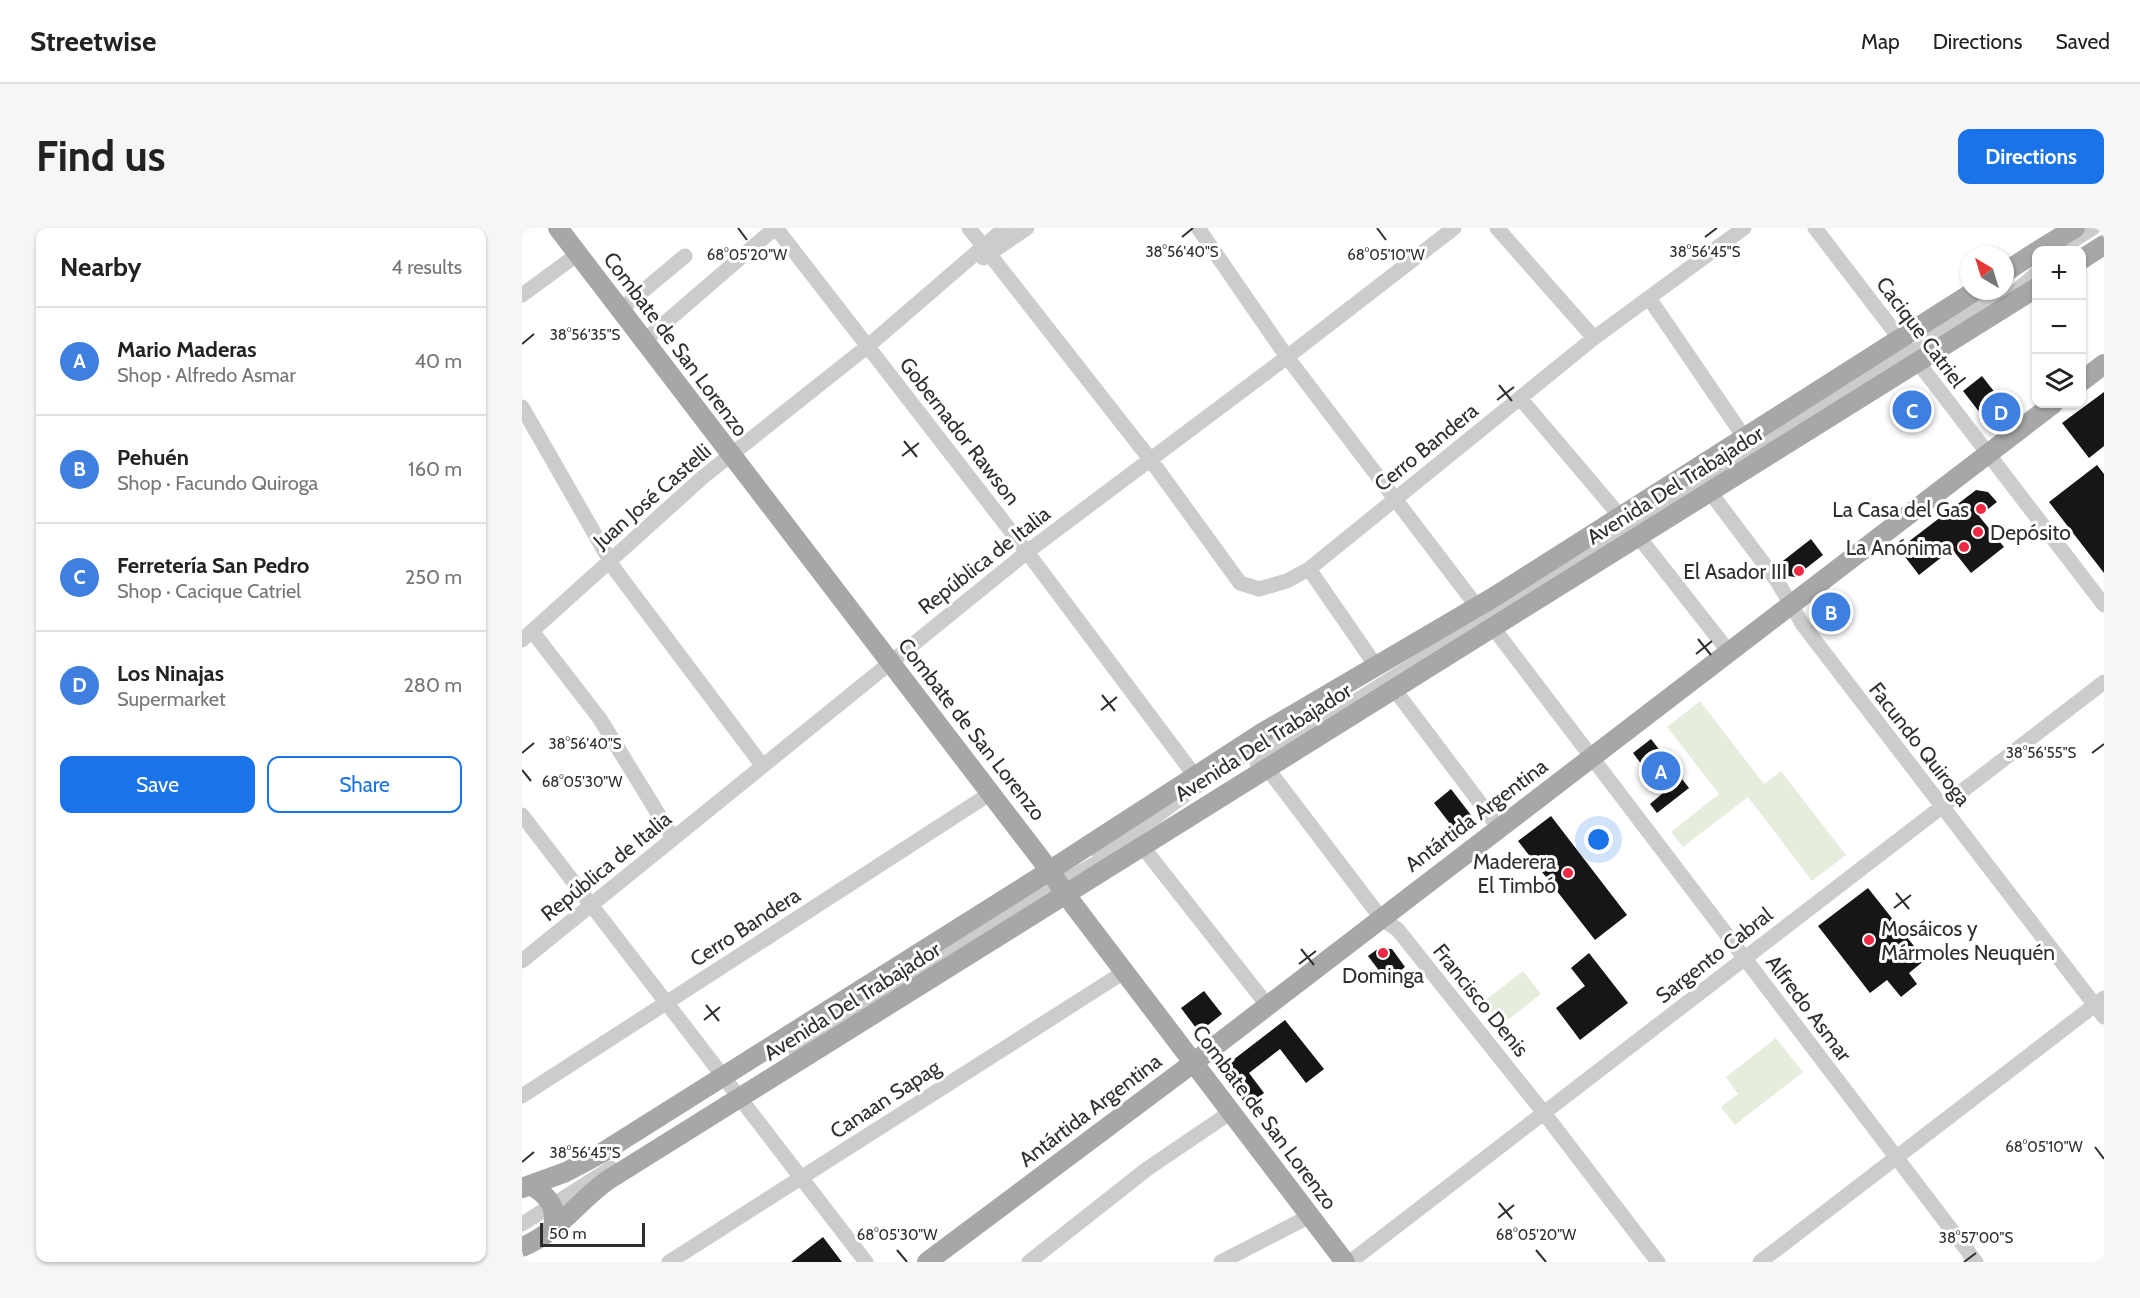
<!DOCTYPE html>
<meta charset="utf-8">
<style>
body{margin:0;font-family:Cabin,sans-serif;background:#f6f6f6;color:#222}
.controls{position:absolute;right:18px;top:18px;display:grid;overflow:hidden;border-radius:12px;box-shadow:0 2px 4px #0004}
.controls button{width:54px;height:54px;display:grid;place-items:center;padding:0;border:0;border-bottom:2px solid #e0e0e0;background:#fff;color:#222;font:30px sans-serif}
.compass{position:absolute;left:1438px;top:18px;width:54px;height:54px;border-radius:50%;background:#fff;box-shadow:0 2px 4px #0004;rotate:322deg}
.scale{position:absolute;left:18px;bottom:15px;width:105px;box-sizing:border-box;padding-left:6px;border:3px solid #2f2f2f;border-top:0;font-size:16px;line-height:21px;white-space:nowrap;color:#2f2f2f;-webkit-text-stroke:4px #fff;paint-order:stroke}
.you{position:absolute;left:1077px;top:612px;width:21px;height:21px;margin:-15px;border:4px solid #fff;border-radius:50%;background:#1a73e8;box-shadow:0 0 0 9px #1a73e833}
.badge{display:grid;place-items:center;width:39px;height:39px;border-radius:50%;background:#1a73e8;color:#fff;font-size:20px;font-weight:700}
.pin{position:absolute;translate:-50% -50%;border:3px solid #fff;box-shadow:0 2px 6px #0006}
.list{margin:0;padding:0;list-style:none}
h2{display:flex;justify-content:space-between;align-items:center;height:78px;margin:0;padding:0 24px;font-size:26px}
h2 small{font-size:20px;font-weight:400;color:#767676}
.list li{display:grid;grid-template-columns:39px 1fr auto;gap:18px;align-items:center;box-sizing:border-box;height:108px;padding:0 24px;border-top:2px solid #e0e0e0}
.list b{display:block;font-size:22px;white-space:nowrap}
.list p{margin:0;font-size:20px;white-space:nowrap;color:#767676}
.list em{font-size:20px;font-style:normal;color:#767676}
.actions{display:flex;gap:12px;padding:18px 24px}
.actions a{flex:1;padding:14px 0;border:2px solid #1a73e8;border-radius:12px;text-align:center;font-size:21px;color:#1a73e8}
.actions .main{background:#1a73e8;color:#fff}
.icon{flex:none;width:33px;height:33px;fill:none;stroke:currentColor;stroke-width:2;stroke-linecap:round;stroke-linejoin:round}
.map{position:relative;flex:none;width:1582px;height:1034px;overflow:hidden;border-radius:12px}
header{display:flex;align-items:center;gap:36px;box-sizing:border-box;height:84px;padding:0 30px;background:#fff;border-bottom:2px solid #e0e0e0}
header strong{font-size:28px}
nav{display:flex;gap:33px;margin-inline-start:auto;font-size:21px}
.intro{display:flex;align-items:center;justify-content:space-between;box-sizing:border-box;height:144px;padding:0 36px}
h1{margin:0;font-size:42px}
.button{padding:15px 27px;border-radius:12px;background:#1a73e8;color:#fff;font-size:21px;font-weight:700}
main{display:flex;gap:36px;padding:0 36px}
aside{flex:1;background:#fff;border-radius:12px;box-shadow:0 2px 4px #0004}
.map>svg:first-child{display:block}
.green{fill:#e7eddd}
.building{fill:#161616}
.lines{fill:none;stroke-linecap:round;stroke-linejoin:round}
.minor{stroke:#ccc;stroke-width:15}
.major{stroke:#a7a7a7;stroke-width:20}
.ticks{fill:none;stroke:#2f2f2f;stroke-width:2}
.poi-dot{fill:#ef2943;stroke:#fff;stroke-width:2}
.labels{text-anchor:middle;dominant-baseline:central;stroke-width:6;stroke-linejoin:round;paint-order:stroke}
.street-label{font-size:21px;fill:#2f2f2f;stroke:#fff}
.poi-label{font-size:21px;fill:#2f2f2f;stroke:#fff;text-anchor:end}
.ticks-label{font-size:15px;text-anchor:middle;fill:#2f2f2f;stroke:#fff;stroke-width:6;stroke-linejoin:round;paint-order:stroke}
</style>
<header>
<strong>Streetwise</strong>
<nav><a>Map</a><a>Directions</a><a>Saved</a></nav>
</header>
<div class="intro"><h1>Find us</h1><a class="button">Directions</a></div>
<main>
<aside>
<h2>Nearby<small>4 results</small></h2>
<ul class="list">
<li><span class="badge" style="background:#3f7fe0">A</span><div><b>Mario Maderas</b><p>Shop · Alfredo Asmar</p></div><em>40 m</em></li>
<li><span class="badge" style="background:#3f7fe0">B</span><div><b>Pehuén</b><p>Shop · Facundo Quiroga</p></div><em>160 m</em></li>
<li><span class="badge" style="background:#3f7fe0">C</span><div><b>Ferretería San Pedro</b><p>Shop · Cacique Catriel</p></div><em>250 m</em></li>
<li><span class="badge" style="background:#3f7fe0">D</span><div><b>Los Ninajas</b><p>Supermarket</p></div><em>280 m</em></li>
</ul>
<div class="actions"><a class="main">Save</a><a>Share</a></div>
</aside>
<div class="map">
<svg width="1582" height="1034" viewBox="0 0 1582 1034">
<rect width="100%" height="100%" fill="#fff"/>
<!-- green -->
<path class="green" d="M1178,473l64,83 17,-13 65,84 -34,26 -64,-84 -65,50 -12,-15 48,-38 -52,-67z
M1001,743l18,23 -40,31 -18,-23z
M1254,810l27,34 -68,53 -14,-18 17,-13 -12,-17z"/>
<!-- building -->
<path class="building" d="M1460,148l28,36 -15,12 -8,-2 -24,-31z
M1582,164v54l-15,12 -27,-35z
M1381,167l12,3 17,21 -16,12 -24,-30z
M1575,237l7,9v99l-55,-71z
M1454,262l12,2 9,10 -18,14 25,31 -33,26 -19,-24 -33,26 -20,-26z
M1289,311l12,16 -28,22 -7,-1 -9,-12z
M1310,372l11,15 -15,12 -8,-9 1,-10z
M1129,511l38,49 -32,25 -7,-9 13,-11 -30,-40z
M929,561l20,26 -2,10 -11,9 -24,-31z
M1029,588l76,99 -32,25 -77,-99z
M1346,660l57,72 -16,13 8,11 -16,13 -14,-17 -17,13 -52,-67z
M857,720l13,1 13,18 -18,14 -19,-25z
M1067,725l39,50 -48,37 -24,-32 29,-22 -14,-18z
M682,763l18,23 -19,15 -7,-1 -15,-20z
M763,792l39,49 -18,14 -26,-34 -31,24 15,20 -17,13 -27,-36z
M301,1009l19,25h-51z"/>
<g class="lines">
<!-- minor -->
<path class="minor" d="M254,0l251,324 168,224
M447,0l181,231 90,124 19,6 28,-8 22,-12 285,-231 150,-110
M676,0l89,129 689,905
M975,0l97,110
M1293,0l289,377
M1536,22l35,-22
M461,30l44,-30
M1491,66l23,-20
M0,67l56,-41
M1127,70l95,139
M98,82l65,-54
M1401,111l13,-6 67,-42
M122,113l131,-113
M998,170l100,118
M0,179l94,164 146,194
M1188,264l67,89 26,44 301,392
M1116,308l91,116
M787,341l67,97
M10,403l68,88 73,119
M0,412l181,-163 165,-131 137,-118
M872,461l105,139
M719,530l51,-32
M735,535l633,-398 23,-14 24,-9
M745,540l114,150 17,12 146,183 114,149
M0,587l344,447
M620,618l126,160
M577,625l55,-35 51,-38
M0,733l505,-409 260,-195 167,-129
M274,823l263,-167 55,-31
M0,868l469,-303
M0,996l89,-56
M147,1034l455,-290
M507,1034l118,-93 84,-57
M699,1034l89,-46
M828,1034l754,-580
M1238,1034l344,-264"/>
<!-- major -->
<path class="major" d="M36,0l492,643 16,24 279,367
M1517,22l36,-22
M1560,31l22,-14
M1483,44l31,-20
M1560,153l22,-17
M8,957c19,10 29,25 22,45
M0,960l44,-16 34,-18 432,-272 230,-149 232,-136 481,-306
M0,1019c36,-14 56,-46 86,-67l1428,-892
M405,1034l266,-199 860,-659"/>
</g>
<!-- ticks -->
<path class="ticks" d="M216,0l9,12M855,0l9,12M660,9l11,-9M1183,9l12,-9M0,116l12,-10M977,157l13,16M975,172l17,-13M382,213l13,16M380,228l17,-13M1176,411l13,16M1174,426l16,-13M580,467l13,16M579,482l16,-13M0,525l12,-10M1570,525l12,-9M0,542l9,11M1374,665l13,16M1372,680l17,-13M779,721l13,16M777,736l17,-13M184,777l13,16M182,792l16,-13M1573,919l9,12M0,934l12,-10M977,975l13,16M976,990l16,-13M375,1022l10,12M1014,1022l10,12M1442,1034l12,-9"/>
<!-- markers -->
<g class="poi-dot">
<circle cx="1459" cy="281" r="6"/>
<circle cx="1456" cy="304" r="6"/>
<circle cx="1442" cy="319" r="6"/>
<circle cx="1277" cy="343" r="6"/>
<circle cx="1046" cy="645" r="6"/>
<circle cx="1347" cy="712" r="6"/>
<circle cx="861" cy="725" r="6"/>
</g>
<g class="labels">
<!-- street labels -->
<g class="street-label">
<text transform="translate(1399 104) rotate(53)">Cacique Catriel</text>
<text transform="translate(154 116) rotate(53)">Combate de San Lorenzo</text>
<text transform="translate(438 203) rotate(52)">Gobernador Rawson</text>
<text transform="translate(904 219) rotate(-39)">Cerro Bandera</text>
<text transform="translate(1153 257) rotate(-32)">Avenida Del Trabajador</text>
<text transform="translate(130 268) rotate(-41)">Juan José Castelli</text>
<text transform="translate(462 332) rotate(-38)">República de Italia</text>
<text transform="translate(450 501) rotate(52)">Combate de San Lorenzo</text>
<text transform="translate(741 514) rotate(-32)">Avenida Del Trabajador</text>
<text transform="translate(1398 516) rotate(52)">Facundo Quiroga</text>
<text transform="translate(954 587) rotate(-37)">Antártida Argentina</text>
<text transform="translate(84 638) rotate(-39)">República de Italia</text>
<text transform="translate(223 699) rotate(-33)">Cerro Bandera</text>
<text transform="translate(1192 727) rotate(-38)">Sargento Cabral</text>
<text transform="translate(959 772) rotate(51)">Francisco Denis</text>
<text transform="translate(330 773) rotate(-32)">Avenida Del Trabajador</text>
<text transform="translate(1287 780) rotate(53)">Alfredo Asmar</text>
<text transform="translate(363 871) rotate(-33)">Canaan Sapag</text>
<text transform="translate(568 882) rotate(-37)">Antártida Argentina</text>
<text transform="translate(743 889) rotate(53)">Combate de San Lorenzo</text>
</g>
<!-- poi labels -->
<g class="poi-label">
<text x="1447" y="281">La Casa del Gas</text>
<text x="1468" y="304" text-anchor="start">Depósito</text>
<text x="1430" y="319">La Anónima</text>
<text x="1265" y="343">El Asador III</text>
<text x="1034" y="633">Maderera<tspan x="1034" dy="24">El Timbó</tspan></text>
<text x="1359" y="700" text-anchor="start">Mosáicos y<tspan x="1359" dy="24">Mármoles Neuquén</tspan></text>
<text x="861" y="747" text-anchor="middle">Dominga</text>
</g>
</g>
<g class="ticks-label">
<text x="660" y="29">38°56'40"S</text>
<text x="1183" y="29">38°56'45"S</text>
<text x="225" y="32">68°05'20"W</text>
<text x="864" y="32">68°05'10"W</text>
<text x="63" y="112">38°56'35"S</text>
<text x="63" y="521">38°56'40"S</text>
<text x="1519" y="530">38°56'55"S</text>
<text x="60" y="559">68°05'30"W</text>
<text x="1522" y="924">68°05'10"W</text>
<text x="63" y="930">38°56'45"S</text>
<text x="375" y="1012">68°05'30"W</text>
<text x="1014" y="1012">68°05'20"W</text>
<text x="1454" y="1015">38°57'00"S</text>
</g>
</svg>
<div class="controls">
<button>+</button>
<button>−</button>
<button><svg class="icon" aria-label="layers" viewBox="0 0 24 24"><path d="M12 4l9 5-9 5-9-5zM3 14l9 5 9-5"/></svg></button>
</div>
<svg class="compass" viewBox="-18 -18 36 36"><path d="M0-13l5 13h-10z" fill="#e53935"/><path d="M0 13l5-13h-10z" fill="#767676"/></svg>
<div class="scale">50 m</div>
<div class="you"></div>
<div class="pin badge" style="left:1139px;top:543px;background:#3f7fe0">A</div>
<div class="pin badge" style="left:1309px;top:384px;background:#3f7fe0">B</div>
<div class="pin badge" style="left:1390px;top:182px;background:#3f7fe0">C</div>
<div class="pin badge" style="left:1479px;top:184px;background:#3f7fe0">D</div>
</div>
</main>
